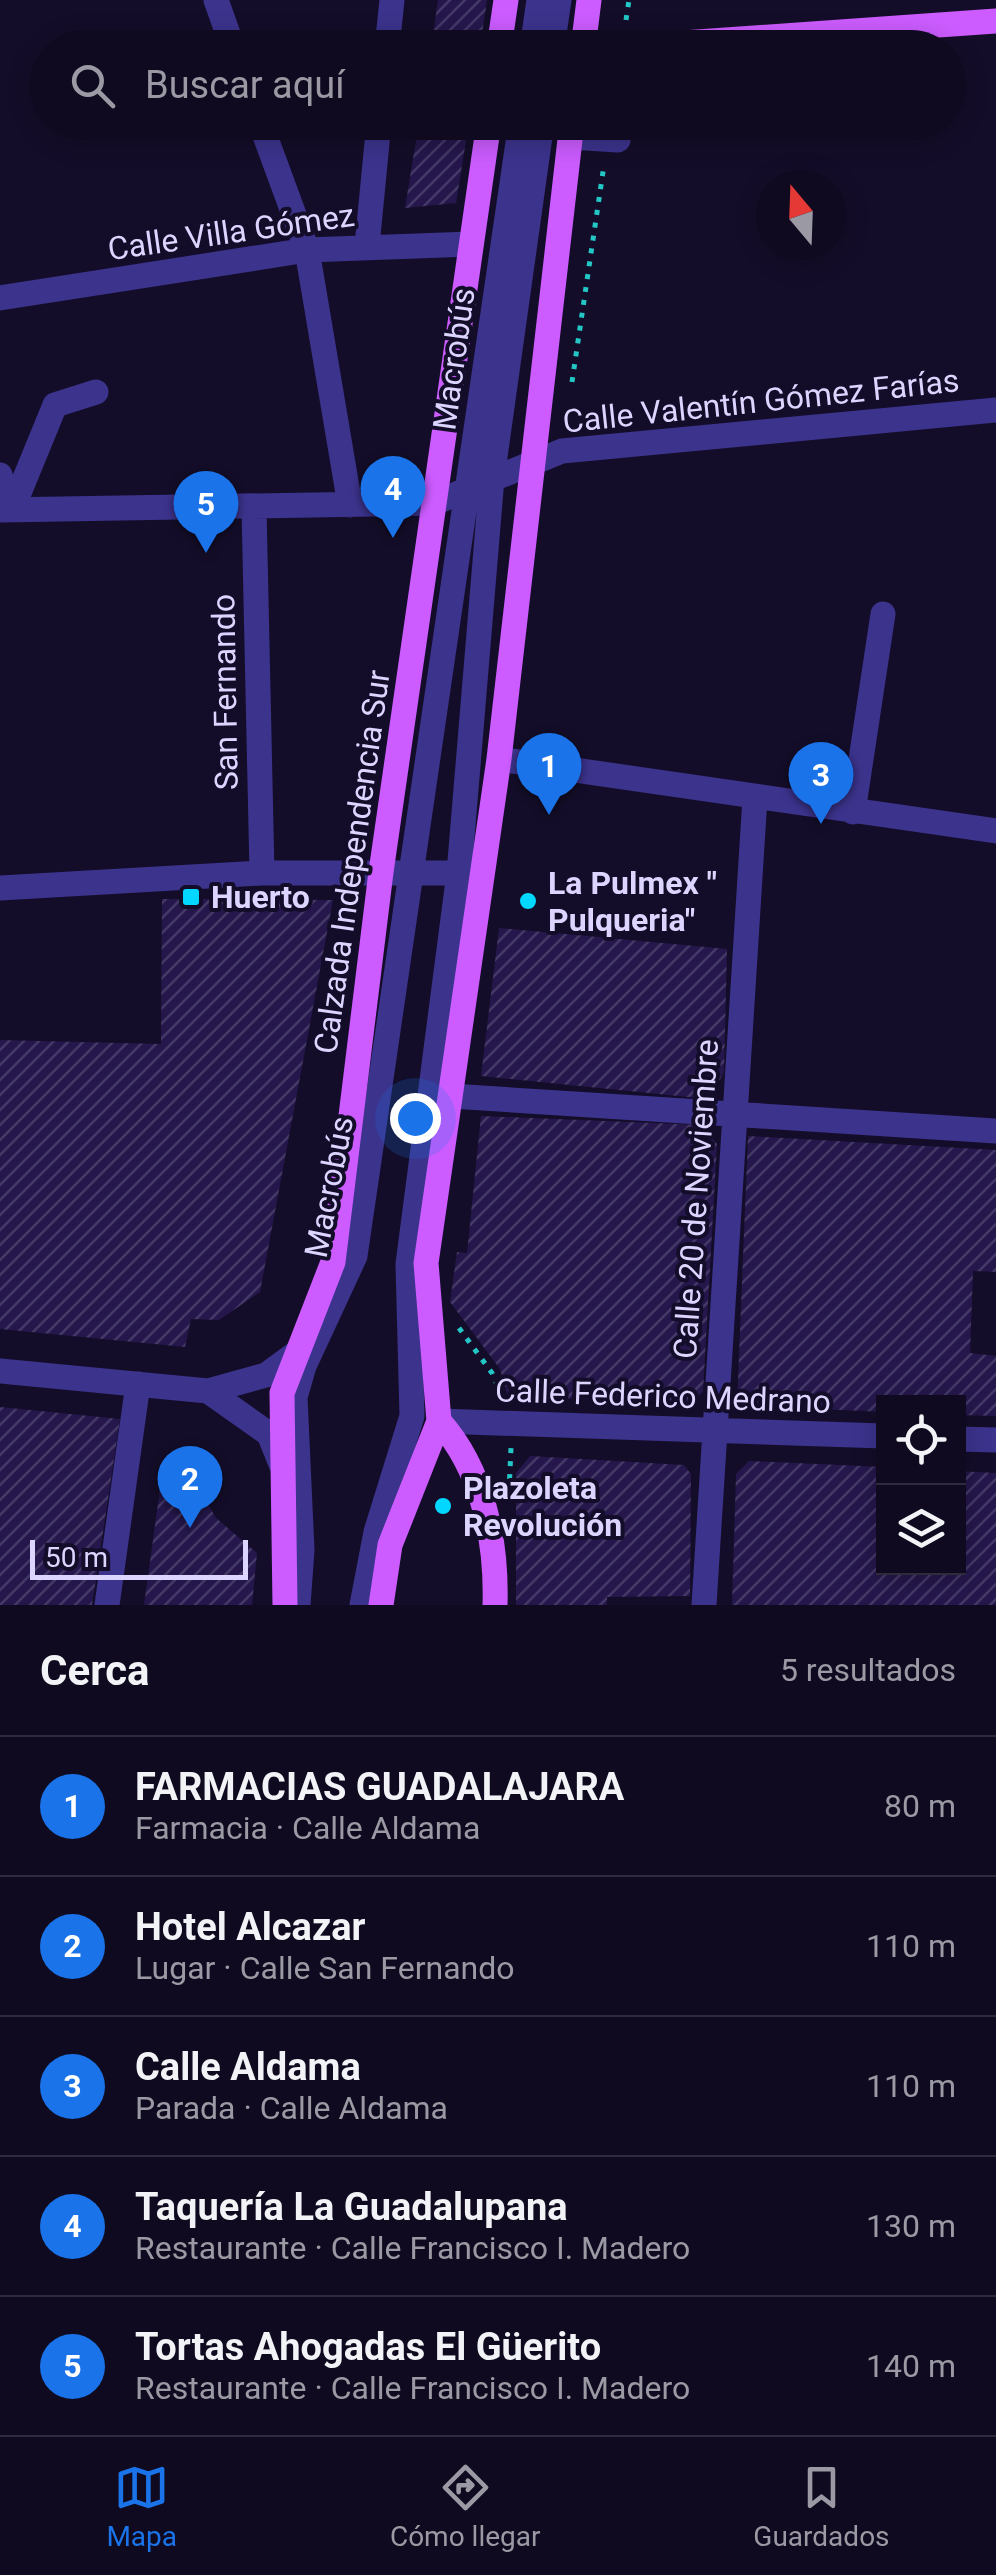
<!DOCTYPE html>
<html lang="es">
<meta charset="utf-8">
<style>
body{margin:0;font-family:Roboto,sans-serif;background:#1d182c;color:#f1f3f6}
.controls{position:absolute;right:30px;bottom:30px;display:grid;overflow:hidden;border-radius:0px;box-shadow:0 5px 25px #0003}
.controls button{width:90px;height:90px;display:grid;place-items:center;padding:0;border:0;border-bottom:2px solid #2f2b3d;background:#0f0a1f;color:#f1f3f6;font:50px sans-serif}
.compass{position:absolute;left:756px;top:170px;width:90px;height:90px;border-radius:50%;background:#0f0a1f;box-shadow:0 5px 25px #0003;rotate:341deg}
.scale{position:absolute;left:30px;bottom:25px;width:218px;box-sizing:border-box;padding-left:10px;border:5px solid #dcd5ff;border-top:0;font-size:28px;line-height:35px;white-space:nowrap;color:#dcd5ff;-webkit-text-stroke:8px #140d29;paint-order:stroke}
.you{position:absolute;left:415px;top:1118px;width:35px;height:35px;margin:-25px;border:8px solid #fff;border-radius:50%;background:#1a73e8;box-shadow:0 0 0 15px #1a73e833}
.badge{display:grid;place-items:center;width:65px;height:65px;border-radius:50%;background:#1a73e8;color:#fff;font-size:32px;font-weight:700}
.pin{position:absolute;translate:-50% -82px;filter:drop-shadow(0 2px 5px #0008)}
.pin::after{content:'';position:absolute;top:52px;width:35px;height:30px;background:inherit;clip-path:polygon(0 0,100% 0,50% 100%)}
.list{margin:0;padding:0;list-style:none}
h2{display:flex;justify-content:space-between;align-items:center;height:130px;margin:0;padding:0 40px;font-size:42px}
h2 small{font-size:32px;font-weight:400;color:#9b9aa4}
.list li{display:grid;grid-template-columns:65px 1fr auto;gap:30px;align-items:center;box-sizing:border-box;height:140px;padding:0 40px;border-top:2px solid #2f2b3d}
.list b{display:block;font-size:38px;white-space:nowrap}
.list p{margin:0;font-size:32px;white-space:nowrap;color:#9b9aa4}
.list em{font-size:32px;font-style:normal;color:#9b9aa4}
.icon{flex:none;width:55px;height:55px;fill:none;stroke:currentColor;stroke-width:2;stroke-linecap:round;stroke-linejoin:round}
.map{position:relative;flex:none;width:996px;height:1605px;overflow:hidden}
.search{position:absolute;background:#0f0a1f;box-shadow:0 5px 25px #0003;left:30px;right:30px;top:30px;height:110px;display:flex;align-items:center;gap:25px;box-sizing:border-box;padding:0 35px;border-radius:55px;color:#9b9aa4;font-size:38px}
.sheet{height:830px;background:#0f0a1f}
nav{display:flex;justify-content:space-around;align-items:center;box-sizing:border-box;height:140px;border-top:2px solid #2f2b3d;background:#0f0a1f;font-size:28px;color:#9b9aa4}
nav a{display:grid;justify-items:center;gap:5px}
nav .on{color:#1a73e8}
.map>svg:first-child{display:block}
.building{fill:url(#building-hatch)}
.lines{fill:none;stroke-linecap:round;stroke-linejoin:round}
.path{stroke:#22c7c6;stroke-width:5;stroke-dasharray:5 8;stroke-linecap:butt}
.minor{stroke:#3c338d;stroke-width:25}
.major{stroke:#cc5cff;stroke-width:25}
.poi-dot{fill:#01d7ff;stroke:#140d29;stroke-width:4}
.labels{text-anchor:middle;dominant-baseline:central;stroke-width:8;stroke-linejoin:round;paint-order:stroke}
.street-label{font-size:32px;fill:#dcd5ff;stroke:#140d29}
.poi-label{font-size:32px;font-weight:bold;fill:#dcd5ff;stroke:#140d29;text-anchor:start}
</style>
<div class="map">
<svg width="996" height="1605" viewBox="0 0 996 1605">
<defs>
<pattern id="building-hatch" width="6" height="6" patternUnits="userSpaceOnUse" patternTransform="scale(2.5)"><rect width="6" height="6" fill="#25174c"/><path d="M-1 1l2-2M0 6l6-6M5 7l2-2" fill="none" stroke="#443867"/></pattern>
</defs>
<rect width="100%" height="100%" fill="#140d29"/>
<!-- building -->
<path class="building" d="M438,0h49l-7,48h-43l2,-13h-6z
M419,122h50l-13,81 -51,5z
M162,899l171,1 -73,392 -41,28 -28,-1 -6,28 -185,-18v-289l161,4z
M499,928l228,21 -3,124 -16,26 -227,-23z
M481,1116l221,9 15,19 -14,248 -14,10 -181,-5 -8,-28 -50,-67 7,-50 10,1z
M748,1136l248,14v122l-23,-1 -3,82 26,3v60l-38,-1v-13h-74v10l-147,-7z
M0,1407l120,12 -28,186h-92z
M530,1456l154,9 7,9 -1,122 -83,1v8h-91v-132z
M164,1460l29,4 8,28 15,26 41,35 -5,52h-108z
M749,1461l135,6v101h74v-97l38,2v132h-264l4,-131z"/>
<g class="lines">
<!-- path -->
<path class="path" d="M626,20l3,-20
M572,382l32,-217
M459,1328l33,45 11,26
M509,1492l2,-44"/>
<!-- minor -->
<path class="minor" d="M216,0l17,48
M387,48l5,-48
M532,48l7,-48
M552,48l7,-48
M260,122l47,128 43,255
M570,137l48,3
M367,246l12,-124
M0,298l307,-48 164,-6
M0,475l12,35
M254,508l8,365
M0,510l434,-7 128,-52 434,-41
M12,510l43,-105 41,-13
M499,759l497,72
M853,812l30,-198
M0,888l262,-15h213
M451,1096l545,35
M0,1371l208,20 58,-16 30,-22
M208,1391l61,43 12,30
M439,1421l445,15
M958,1439l38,1
M107,1605l31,-221
M298,1605l4,-55 -7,-153 9,-31 51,-110 166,-1134
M362,1605l14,-73 36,-116 -4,-152 51,-391 33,-395 50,-356
M704,1605l51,-807"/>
<!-- major -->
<path class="major" d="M499,48l7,-48
M583,48l6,-48
M611,48l385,-27
M439,1421c44,49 58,120 56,184
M285,1605l-3,-212 51,-131 48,-390 108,-750
M381,1605l9,-60 49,-124 -13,-158 73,-504 73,-637"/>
</g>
<!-- markers -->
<g class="poi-dot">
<rect x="181" y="887" width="20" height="20" rx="5"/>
<circle cx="528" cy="901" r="10"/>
<circle cx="443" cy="1506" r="10"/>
</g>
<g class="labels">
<!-- street labels -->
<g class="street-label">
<text transform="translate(231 232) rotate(-8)">Calle Villa Gómez</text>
<text transform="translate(454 359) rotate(-82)">Macrobús</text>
<text transform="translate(761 401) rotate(-6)">Calle Valentín Gómez Farías</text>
<text transform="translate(225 692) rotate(-91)">San Fernando</text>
<text transform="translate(352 862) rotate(-82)">Calzada Independencia Sur</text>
<text transform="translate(329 1187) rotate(-79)">Macrobús</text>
<text transform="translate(696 1199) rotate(-86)">Calle 20 de Noviembre</text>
<text transform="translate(663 1396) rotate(2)">Calle Federico Medrano</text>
</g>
<!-- poi labels -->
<g class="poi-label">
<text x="548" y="883">La Pulmex "<tspan x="548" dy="37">Pulqueria"</tspan></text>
<text x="211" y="897">Huerto</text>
<text x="463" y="1488">Plazoleta<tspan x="463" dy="37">Revolución</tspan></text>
</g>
</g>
</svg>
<div class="controls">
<button><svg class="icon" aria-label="locate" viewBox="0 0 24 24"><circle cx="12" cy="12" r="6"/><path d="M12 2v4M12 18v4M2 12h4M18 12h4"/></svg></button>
<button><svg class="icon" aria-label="layers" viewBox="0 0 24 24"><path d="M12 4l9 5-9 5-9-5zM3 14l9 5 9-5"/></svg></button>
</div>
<svg class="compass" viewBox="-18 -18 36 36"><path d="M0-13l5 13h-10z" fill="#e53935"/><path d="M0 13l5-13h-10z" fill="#9b9aa4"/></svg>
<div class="scale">50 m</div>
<div class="you"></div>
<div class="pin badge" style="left:549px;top:815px">1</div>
<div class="pin badge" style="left:190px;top:1528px">2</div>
<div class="pin badge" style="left:821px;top:824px">3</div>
<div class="pin badge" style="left:393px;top:538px">4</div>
<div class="pin badge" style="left:206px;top:553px">5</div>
<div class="search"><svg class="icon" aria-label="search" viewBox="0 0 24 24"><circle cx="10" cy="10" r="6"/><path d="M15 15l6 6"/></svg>Buscar aquí</div>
</div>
<section class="sheet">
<h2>Cerca<small>5 resultados</small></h2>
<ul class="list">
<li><span class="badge">1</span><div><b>FARMACIAS GUADALAJARA</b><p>Farmacia · Calle Aldama</p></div><em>80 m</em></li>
<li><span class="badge">2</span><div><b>Hotel Alcazar</b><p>Lugar · Calle San Fernando</p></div><em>110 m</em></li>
<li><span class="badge">3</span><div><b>Calle Aldama</b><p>Parada · Calle Aldama</p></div><em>110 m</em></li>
<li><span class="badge">4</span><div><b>Taquería La Guadalupana</b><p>Restaurante · Calle Francisco I. Madero</p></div><em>130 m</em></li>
<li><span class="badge">5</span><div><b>Tortas Ahogadas El Güerito</b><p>Restaurante · Calle Francisco I. Madero</p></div><em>140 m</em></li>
</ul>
</section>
<nav>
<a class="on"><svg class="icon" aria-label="map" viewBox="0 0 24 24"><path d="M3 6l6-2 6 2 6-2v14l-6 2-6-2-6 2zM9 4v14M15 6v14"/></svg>Mapa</a>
<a><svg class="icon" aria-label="directions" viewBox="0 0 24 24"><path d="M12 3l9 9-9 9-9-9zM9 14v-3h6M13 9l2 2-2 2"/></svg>Cómo llegar</a>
<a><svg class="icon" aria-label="saved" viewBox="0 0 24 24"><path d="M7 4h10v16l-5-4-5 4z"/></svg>Guardados</a>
</nav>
